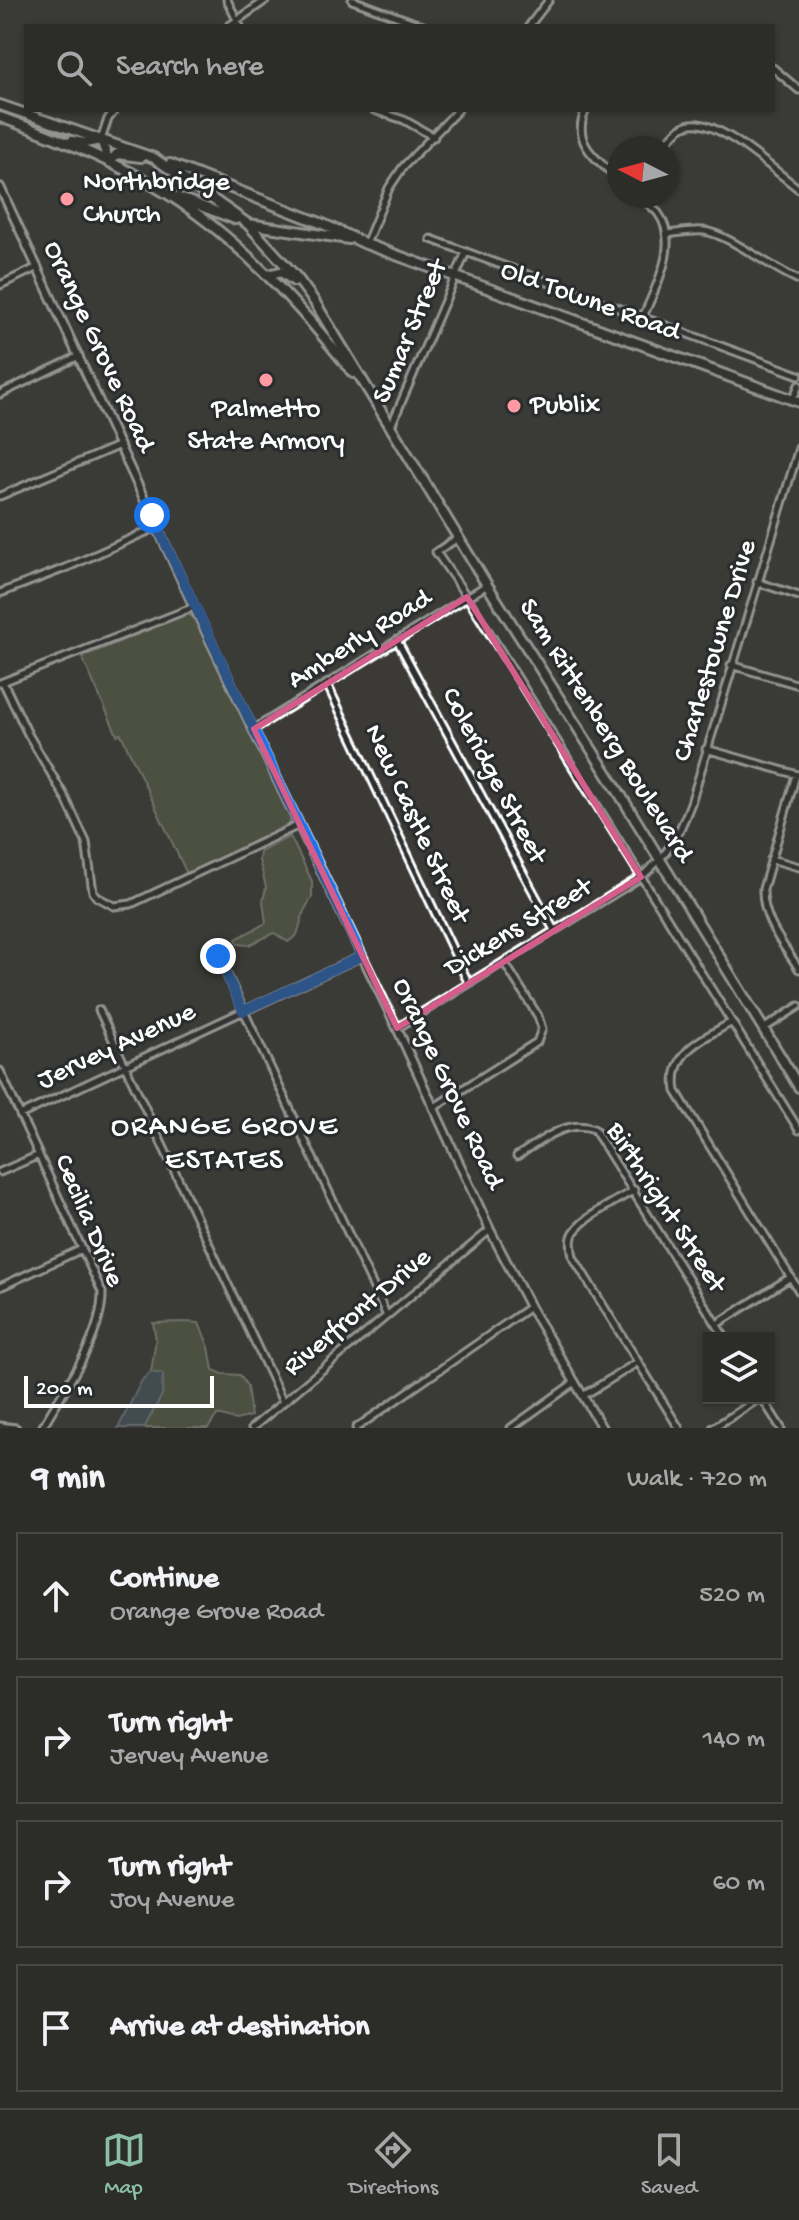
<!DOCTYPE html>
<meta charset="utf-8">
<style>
body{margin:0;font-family:"Gochi Hand",sans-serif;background:#343431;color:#f1f3f6}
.controls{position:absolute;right:24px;bottom:24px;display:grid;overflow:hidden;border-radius:0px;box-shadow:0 2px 6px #0004}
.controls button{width:72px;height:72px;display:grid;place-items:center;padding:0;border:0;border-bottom:2px solid #484846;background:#2c2c29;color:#f1f3f6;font:40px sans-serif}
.compass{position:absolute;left:607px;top:136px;width:72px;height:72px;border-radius:50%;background:#2c2c29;box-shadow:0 2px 6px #0004;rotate:276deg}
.scale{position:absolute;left:24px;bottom:20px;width:190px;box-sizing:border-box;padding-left:8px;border:4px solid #fff;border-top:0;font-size:22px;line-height:28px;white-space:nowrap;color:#fff;-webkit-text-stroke:6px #2a2d2e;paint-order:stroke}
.stop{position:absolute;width:24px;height:24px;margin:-18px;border:6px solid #1a73e8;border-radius:50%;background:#fff}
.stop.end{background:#1a73e8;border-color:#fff;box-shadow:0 2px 8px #0008}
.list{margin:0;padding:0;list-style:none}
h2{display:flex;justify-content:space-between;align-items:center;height:104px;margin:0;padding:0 32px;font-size:34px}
h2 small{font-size:26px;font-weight:400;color:#a6a7a8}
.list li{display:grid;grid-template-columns:52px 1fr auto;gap:24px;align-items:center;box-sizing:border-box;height:128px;margin:0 16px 16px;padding:0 16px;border:2px solid #484846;border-radius:0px}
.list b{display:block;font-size:30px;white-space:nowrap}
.list p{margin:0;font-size:26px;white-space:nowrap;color:#a6a7a8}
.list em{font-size:26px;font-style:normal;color:#a6a7a8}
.icon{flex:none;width:44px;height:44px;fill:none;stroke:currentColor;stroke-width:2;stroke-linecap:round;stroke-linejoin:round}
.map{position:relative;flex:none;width:799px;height:1428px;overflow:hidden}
.search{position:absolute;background:#2c2c29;box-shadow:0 2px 6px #0004;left:24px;right:24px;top:24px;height:88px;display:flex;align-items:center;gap:20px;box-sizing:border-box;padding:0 28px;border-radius:0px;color:#a6a7a8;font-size:30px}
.sheet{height:680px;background:#2c2c29}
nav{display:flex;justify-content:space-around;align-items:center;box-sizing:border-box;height:112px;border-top:2px solid #484846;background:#2c2c29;font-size:22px;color:#a6a7a8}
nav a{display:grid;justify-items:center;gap:4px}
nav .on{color:#8abfa5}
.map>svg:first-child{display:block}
.green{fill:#616a50;stroke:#b0b4a8;stroke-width:2}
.water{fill:#4d6070;stroke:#94a0a9;stroke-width:2}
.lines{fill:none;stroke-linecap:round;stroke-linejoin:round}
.minor-casing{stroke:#fff;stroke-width:11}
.tertiary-casing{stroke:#fff;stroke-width:12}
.primary-casing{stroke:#fff;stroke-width:14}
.minor{stroke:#2a2d2e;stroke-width:5}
.tertiary{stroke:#2a2d2e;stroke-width:6}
.primary{stroke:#2a2d2e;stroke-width:8}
.route{stroke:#1a73e8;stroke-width:10}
.marked{fill:none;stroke:#d45d8c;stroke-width:6;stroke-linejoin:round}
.poi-dot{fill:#ff9aa2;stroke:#2a2d2e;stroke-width:3}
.labels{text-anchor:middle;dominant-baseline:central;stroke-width:6;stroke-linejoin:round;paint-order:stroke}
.poi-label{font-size:28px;fill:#fff;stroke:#2a2d2e;text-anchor:start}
.street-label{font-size:28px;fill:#fff;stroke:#2a2d2e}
.neighbourhood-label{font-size:30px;letter-spacing:2px;fill:#fff;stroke:#2a2d2e}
</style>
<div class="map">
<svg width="799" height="1428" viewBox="0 0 799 1428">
<rect width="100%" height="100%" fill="#3b3a37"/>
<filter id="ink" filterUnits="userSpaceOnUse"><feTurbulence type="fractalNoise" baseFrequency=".0125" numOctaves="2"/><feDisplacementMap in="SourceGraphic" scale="16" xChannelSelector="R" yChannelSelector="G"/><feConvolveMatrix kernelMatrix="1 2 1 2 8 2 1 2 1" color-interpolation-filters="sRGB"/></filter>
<g filter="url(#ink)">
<!-- green -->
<path class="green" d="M187,614l10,5 94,199 -3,8 -101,48 -66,-140 -4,1 -35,-78z
M290,836l22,45v16l-8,14 -7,24 -9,7 -14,-9 -25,12 -11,-1 -2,-5 30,-16 -3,-22 3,-14 -7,-27 1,-8z
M183,1322l16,1 10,24 4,23 10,4 17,1 7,11 4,30 -15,4 -19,-5 -9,13h-64l18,-33 1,-21 -12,-2 5,-33 -3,-16z"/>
<!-- water -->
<path class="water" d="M151,1372l12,2 -1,21 -18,33h-26l24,-48z"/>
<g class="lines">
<!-- minor casing -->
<g class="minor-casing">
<path id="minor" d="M227,0l13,26
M352,0l71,26
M229,26l37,-26
M529,26l20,-26
M773,68l26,22
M374,110l30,10 30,17
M586,110c-16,32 11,50 33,69
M101,140l7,-21 7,-9
M662,148c8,-9 16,-22 29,-24 28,-5 85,48 108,65
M638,196c7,5 15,11 20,17 23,31 -3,75 -15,104
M666,234c12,-1 25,-4 38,-3 24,3 68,38 95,49
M431,239l368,136
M366,244l23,-56 14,-21 55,-57
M0,285l38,-18
M0,394l79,-38
M793,399l6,-14
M391,426l75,-174
M0,496l120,-51
M458,538l-22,14 31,45 332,533
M757,582l42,14
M0,593l68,-26 89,-40
M397,640l157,290
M731,665l68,20
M3,682l25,52 38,65 20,43 7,50 4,5 17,9 17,-2 168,-79
M0,683l194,-76
M327,684l141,298
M254,729l233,-144
M706,749l92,26
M796,775l-33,114c-1,31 20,55 36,80
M771,859l28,8
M218,956l169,360
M99,1010l184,392
M732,1022c-29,17 -63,29 -56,69l123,200
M397,1028l244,-151c28,-23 37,-40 50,-74l108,-355
M763,1029l36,-23
M0,1071l102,221c1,46 -38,96 -60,136
M433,1108l104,-66 5,-13 -4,-13 -34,-54
M20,1115l342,-159
M517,1156c23,-14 49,-38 77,-27l131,209
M0,1172l39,-17
M634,1190c-15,10 -58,30 -62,47 -2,7 0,13 1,20l106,171
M0,1287l82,-38
M717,1324l74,-47
M583,1396l55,-34
M762,1398l19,30
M0,1426l16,2
M252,1428l238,-198
M356,1428l174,-121
M511,1428l64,-46
M713,1428l47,-30"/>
</g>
<!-- tertiary casing -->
<g class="tertiary-casing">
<path id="tertiary" d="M0,187l194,420 203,421 93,202 40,77 72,121"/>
</g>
<!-- primary casing -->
<g class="primary-casing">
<path id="primary" d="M0,105l154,53 94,66 49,54 17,23 173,284 131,206 181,296
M0,117c58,21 115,44 168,77 70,44 134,114 185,179
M101,140l8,22 8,-8 24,3
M72,141l13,2 16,-3
M170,164l153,60 43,20 433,158
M177,197l58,22
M248,224l101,15
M267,275l14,-3 13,9"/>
</g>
<!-- minor -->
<use href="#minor" class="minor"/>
<!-- tertiary -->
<use href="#tertiary" class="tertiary"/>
<!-- primary -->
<use href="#primary" class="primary"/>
</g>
</g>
<g class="lines" filter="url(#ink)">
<!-- route -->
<path class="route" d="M152,515l210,441 -119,55 -25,-55"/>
</g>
<!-- marked area -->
<path d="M0 0H799V1428H0ZM467,597l174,280 -244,151 -143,-299z" fill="#3b3a37" fill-opacity=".55" fill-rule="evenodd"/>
<path class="marked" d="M467,597l174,280 -244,151 -143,-299z"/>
<!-- markers -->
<g class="poi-dot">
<circle cx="67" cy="199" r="8"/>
<circle cx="266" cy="380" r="8"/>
<circle cx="514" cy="406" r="8"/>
</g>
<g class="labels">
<!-- poi labels -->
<g class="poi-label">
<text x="83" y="183">Northbridge<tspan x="83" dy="32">Church</tspan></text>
<text x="530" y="406">Publix</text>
<text x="266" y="410" text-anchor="middle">Palmetto<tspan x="266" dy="32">State Armory</tspan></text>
</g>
<!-- street labels -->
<g class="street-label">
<text transform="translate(590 302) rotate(20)">Old Towne Road</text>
<text transform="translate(411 332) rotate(-67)">Sumar Street</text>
<text transform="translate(98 347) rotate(65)">Orange Grove Road</text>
<text transform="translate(360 640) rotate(-32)">Amberly Road</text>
<text transform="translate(716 651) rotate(-73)">Charlestowne Drive</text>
<text transform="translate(605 731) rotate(58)">Sam Rittenberg Boulevard</text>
<text transform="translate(493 776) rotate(62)">Coleridge Street</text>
<text transform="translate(416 824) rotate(65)">New Castle Street</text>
<text transform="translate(519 928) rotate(-31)">Dickens Street</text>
<text transform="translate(117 1047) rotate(-25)">Jervey Avenue</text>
<text transform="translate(447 1084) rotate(65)">Orange Grove Road</text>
<text transform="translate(665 1208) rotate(57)">Birthright Street</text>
<text transform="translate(88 1221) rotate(67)">Cecilia Drive</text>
<text transform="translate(358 1313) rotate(-40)">Riverfront Drive</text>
</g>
<!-- neighbourhood labels -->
<g class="neighbourhood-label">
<text x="225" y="1128">ORANGE GROVE<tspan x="225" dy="34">ESTATES</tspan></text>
</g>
</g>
</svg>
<div class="controls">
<button><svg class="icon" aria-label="layers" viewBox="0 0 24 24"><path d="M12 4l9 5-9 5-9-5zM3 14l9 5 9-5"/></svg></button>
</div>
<svg class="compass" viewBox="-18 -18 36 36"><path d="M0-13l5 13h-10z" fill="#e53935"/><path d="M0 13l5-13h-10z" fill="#a6a7a8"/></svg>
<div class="scale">200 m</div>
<div class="stop" style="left:152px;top:515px"></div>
<div class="stop end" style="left:218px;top:956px"></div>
<div class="search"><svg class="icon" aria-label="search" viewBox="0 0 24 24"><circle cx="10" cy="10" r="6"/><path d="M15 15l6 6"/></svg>Search here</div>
</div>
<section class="sheet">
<h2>9 min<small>Walk · 720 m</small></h2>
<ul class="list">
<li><svg class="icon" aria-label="ahead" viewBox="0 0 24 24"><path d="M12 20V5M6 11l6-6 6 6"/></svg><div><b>Continue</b><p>Orange Grove Road</p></div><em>520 m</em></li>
<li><svg class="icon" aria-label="right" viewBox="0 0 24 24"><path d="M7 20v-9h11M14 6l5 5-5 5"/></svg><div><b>Turn right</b><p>Jervey Avenue</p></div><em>140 m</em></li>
<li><svg class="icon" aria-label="right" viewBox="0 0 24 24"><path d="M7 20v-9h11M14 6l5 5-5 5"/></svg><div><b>Turn right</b><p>Joy Avenue</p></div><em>60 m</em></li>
<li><svg class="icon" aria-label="arrive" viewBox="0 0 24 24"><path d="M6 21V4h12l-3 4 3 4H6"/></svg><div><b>Arrive at destination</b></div></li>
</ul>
</section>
<nav>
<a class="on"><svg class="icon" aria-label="map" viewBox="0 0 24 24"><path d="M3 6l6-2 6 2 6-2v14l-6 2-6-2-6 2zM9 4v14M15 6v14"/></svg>Map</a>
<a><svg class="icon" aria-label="directions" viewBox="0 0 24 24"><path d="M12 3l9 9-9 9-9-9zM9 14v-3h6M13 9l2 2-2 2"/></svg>Directions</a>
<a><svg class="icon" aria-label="saved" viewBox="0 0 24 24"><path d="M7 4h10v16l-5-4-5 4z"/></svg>Saved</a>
</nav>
